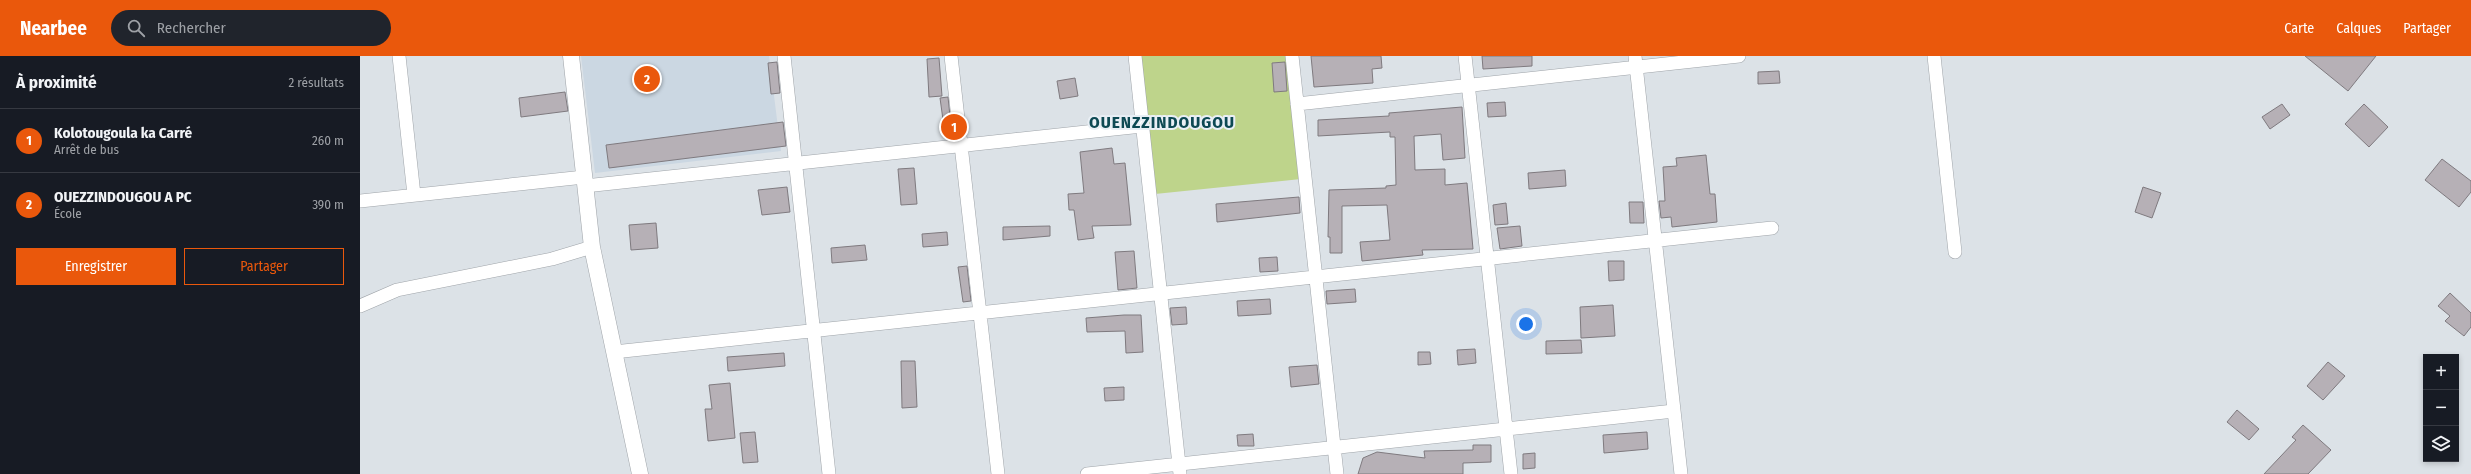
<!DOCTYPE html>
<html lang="fr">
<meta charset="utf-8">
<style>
body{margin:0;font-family:"Fira Sans Condensed",sans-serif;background:#20242c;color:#f1f3f6}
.controls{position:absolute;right:12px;bottom:12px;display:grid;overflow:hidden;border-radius:0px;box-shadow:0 2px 6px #0003}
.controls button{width:36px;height:36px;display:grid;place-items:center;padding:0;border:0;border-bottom:1px solid #363941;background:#171b24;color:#f1f3f6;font:20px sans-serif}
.you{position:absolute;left:1166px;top:268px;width:14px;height:14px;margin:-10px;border:3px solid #fff;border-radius:50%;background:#1a73e8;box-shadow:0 0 0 6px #1a73e833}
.badge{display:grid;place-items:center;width:26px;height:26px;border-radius:50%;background:#ea580c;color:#fff;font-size:13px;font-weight:700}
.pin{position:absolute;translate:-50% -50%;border:2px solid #fff;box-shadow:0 1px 4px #0006}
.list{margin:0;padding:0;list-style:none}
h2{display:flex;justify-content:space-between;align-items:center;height:52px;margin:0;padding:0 16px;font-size:17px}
h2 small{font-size:13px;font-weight:400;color:#9ea1a6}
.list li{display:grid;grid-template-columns:26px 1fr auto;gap:12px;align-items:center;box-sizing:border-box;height:64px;padding:0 16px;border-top:1px solid #363941}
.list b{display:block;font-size:15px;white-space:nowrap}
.list p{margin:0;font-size:13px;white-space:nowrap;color:#9ea1a6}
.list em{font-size:13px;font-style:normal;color:#9ea1a6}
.actions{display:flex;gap:8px;padding:12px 16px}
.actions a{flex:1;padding:9px 0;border:1px solid #ea580c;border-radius:0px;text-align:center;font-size:14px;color:#ea580c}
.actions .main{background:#ea580c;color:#fff}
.icon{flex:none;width:22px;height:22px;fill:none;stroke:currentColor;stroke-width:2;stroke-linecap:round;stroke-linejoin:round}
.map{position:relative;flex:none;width:2111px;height:418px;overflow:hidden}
header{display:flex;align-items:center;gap:24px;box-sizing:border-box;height:56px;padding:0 20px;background:#ea580c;color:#fff}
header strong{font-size:19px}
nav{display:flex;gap:22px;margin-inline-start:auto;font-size:14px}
.search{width:280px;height:36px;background:#20242c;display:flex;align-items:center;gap:10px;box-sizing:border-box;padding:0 14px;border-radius:22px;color:#9ea1a6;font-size:15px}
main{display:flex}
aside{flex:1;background:#171b24}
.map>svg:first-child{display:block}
.built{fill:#cbd7e2}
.green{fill:#bed48b}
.building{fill:#b6b0b6;stroke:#7f7a7f}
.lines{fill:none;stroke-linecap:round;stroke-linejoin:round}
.minor-casing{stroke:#9fa4a9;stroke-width:14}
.tertiary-casing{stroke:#9fa4a9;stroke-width:17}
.minor{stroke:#fff;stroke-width:13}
.tertiary{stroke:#fff;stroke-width:16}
.labels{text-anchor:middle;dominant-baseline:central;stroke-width:4;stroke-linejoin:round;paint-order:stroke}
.district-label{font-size:17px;font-weight:bold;letter-spacing:1px;fill:#0d4953;stroke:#e9eff5}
</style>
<header>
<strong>Nearbee</strong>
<div class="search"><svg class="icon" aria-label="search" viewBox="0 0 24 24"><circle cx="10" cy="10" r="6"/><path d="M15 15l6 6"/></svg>Rechercher</div>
<nav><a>Carte</a><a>Calques</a><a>Partager</a></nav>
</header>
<main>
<aside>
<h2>À proximité<small>2 résultats</small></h2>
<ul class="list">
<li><span class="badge">1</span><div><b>Kolotougoula ka Carré</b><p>Arrêt de bus</p></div><em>260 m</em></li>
<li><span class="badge">2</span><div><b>OUEZZINDOUGOU A PC</b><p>École</p></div><em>390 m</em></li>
</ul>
<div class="actions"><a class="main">Enregistrer</a><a>Partager</a></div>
</aside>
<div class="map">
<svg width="2111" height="418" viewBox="0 0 2111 418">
<rect width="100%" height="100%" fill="#dce2e7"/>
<!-- built -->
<path class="built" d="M221,0h188l12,95 -186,22z"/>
<!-- green -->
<path class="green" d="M780,0h148l13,123 -146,15z"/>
<!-- building -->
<path class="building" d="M951,0h70l1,12 -10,1 1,14 -59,4z
M1122,0h50v10l-49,3z
M1945,0h71l-28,35z
M579,2l3,38 -13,1 -2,-38z
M417,6l3,31 -9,1 -3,-31z
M925,6l2,29 -13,1 -2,-29z
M1419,15l1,12 -22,1v-12z
M715,22l3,18 -18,3 -3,-18z
M205,36l3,19 -47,6 -2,-19z
M588,41l3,29 -7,1 -4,-29z
M1145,46l1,14 -18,1 -1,-14z
M1922,48l8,11 -20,14 -8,-12z
M2004,48l24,23 -19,20 -24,-23z
M1102,51l3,51 -22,2 -2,-26 -27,2 1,34 30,-1v16l22,-2 6,66 -51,1 1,5 -61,6 -2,-19 30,-2 -3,-35 -45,1v47h-12v-16h-2l1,-47 57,-2v-2l10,-1 -1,-48h-5v-5l-72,4v-16l71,-4v-3z
M423,66l3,24 -177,22 -3,-23z
M752,92l2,16 11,-1 6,62 -39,1 2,12 -16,2 -4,-30h-5l-1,-16 16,-1 -4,-41z
M1346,99l4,39h5l2,28 -45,5 -1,-10 -10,1 -2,-17h6l-2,-34 14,-1 -1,-8z
M2082,103l29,22v11l-12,15 -34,-27z
M554,112l3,36 -16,1 -3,-36z
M1205,114l1,16 -37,3 -1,-16z
M427,131l3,25 -28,3 -4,-25z
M1783,131l18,6 -9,25 -17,-6z
M939,141l1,16 -83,9 -1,-18z
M1269,146h14l1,21h-14z
M1146,147l2,21 -13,1 -2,-20z
M296,167l2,25 -27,2 -2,-25z
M690,170v10l-47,4v-13z
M1160,170l2,20 -22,3 -3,-21z
M587,176l1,13 -25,2 -1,-13z
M505,189l2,15 -35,3 -1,-15z
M774,195l3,37 -19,2 -3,-38z
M917,201l1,14 -18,1 -1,-14z
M1248,205h16v19l-15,1z
M607,210l4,35 -8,1 -5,-35z
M995,233l1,13 -29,2 -1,-13z
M2090,237l21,20v14l-7,9 -19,-15 5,-5 -12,-10z
M910,243l1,15 -33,2 -1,-15z
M1253,249l2,31 -34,2 -1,-31z
M826,251l1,17 -15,1 -2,-17z
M764,259h17l2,37 -17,1 -1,-22 -38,1 -1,-14z
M1221,284l1,13 -36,1v-13z
M1115,293l1,14 -18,2 -1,-15z
M1058,296h12l1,12 -13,1z
M424,297l1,13 -57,5 -1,-14z
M541,305h14l2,46 -15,1z
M1968,306l17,14 -22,24 -16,-14z
M957,309l2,19 -28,3 -2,-20z
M370,327l5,55 -27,3 -3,-32h7l-3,-24z
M764,331v13l-19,1 -1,-13z
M1877,354l22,19 -10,11 -22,-18z
M1943,369l28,25 -23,24h-44l32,-34 -4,-3z
M395,376l3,30 -15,1 -3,-30z
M1287,376l1,17 -44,4 -1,-18z
M893,378l1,12h-16l-1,-11z
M1113,389h18v17l-28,1v11h-105l5,-16 14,-6 48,6 -1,-7 49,-1z
M1175,397v15l-12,1v-15z"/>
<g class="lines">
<!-- minor casing -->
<g class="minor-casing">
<path id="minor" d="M39,0l15,139
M424,0l45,418
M591,0l47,418
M775,0l45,418
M932,0l45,418
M1105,0l46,418
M1275,0l46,418
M1574,0l21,196
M937,48l442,-48
M225,130l557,-60
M0,145l224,-24
M0,250l37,-16 155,-31 40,-12
M254,296l1158,-124
M727,418l587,-63"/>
</g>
<!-- tertiary casing -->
<g class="tertiary-casing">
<path id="tertiary" d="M211,0l21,191 48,227"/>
</g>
<!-- minor -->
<use href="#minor" class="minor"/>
<!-- tertiary -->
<use href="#tertiary" class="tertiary"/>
</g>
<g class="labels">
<!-- district labels -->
<g class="district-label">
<text x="802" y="66">OUENZZINDOUGOU</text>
</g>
</g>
</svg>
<div class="controls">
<button>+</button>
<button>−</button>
<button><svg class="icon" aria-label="layers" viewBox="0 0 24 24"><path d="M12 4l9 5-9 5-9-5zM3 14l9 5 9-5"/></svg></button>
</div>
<div class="you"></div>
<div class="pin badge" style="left:594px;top:71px">1</div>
<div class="pin badge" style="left:287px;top:23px">2</div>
</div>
</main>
